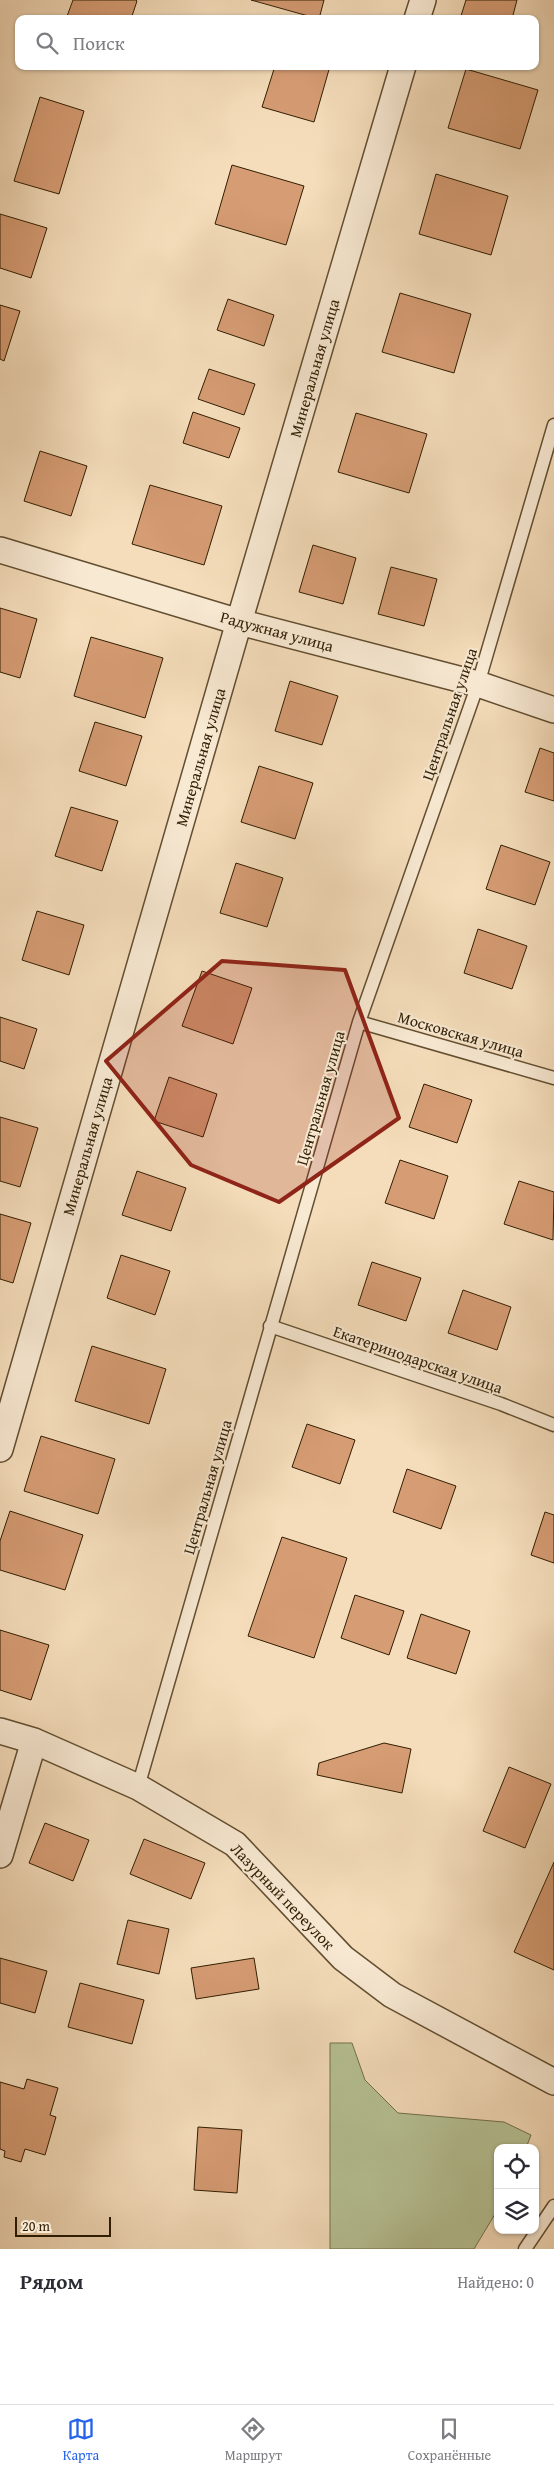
<!DOCTYPE html>
<html lang="ru">
<meta charset="utf-8">
<style>
body{margin:0;font-family:"Gentium Book Plus",serif;background:#f7f7f7;color:#2b2b33}
.controls{position:absolute;right:15px;bottom:15px;display:grid;overflow:hidden;border-radius:10px;box-shadow:0 1px 4px #0004}
.controls button{width:45px;height:45px;display:grid;place-items:center;padding:0;border:0;border-bottom:1px solid #e1e1e2;background:#fff;color:#2b2b33;font:25px sans-serif}
.scale{position:absolute;left:15px;bottom:12px;width:96px;box-sizing:border-box;padding-left:5px;border:2px solid #311e02;border-top:0;font-size:14px;line-height:18px;white-space:nowrap;color:#311e02;-webkit-text-stroke:4px #f8e9d3;paint-order:stroke}
.list{margin:0;padding:0;list-style:none}
h2{display:flex;justify-content:space-between;align-items:center;height:65px;margin:0;padding:0 20px;font-size:21px}
h2 small{font-size:16px;font-weight:400;color:#7c7c81}
.icon{flex:none;width:28px;height:28px;fill:none;stroke:currentColor;stroke-width:2;stroke-linecap:round;stroke-linejoin:round}
.map{position:relative;flex:none;width:554px;height:2249px;overflow:hidden}
.search{position:absolute;background:#fff;box-shadow:0 1px 4px #0004;left:15px;right:15px;top:15px;height:55px;display:flex;align-items:center;gap:12px;box-sizing:border-box;padding:0 18px;border-radius:10px;color:#7c7c81;font-size:19px}
.sheet{height:155px;background:#fff}
nav{display:flex;justify-content:space-around;align-items:center;box-sizing:border-box;height:70px;border-top:1px solid #e1e1e2;background:#fff;font-size:14px;color:#7c7c81}
nav a{display:grid;justify-items:center;gap:2px}
nav .on{color:#2563eb}
.map>svg:first-child{display:block}
.green{fill:#b6c295;stroke:#74704c}
.building{fill:#d69c74;stroke:#311e02}
.lines{fill:none;stroke-linecap:round;stroke-linejoin:round}
.service-casing{stroke:#624e30;stroke-width:15}
.minor-casing{stroke:#624e30;stroke-width:28}
.service{stroke:#f8e9d3;stroke-width:12}
.minor{stroke:#f8e9d3;stroke-width:25}
.marked{fill:#8f2418;fill-opacity:0.2;stroke:#8f2418;stroke-width:4;stroke-linejoin:round}
.labels{text-anchor:middle;dominant-baseline:central;stroke-width:4;stroke-linejoin:round;paint-order:stroke}
.street-label{font-size:16px;fill:#311e02;stroke:#f8e9d3}
</style>
<div class="map">
<svg width="554" height="2249" viewBox="0 0 554 2249">
<rect width="100%" height="100%" fill="#f5ddbb"/>
<filter id="stains"><feTurbulence type="fractalNoise" baseFrequency=".004" numOctaves="4"/><feColorMatrix values="0 0 0 0 .2 0 0 0 0 .09 0 0 0 0 .02 0 0 0 .5 -.17"/></filter>
<radialGradient id="worn" r=".72"><stop offset=".6" stop-color="#630" stop-opacity="0"/><stop offset="1" stop-color="#630" stop-opacity=".3"/></radialGradient>
<!-- green -->
<path class="green" d="M330,2043h22l13,37 33,33 106,9 27,13 -5,13h-28v61l-24,40h-144z"/>
<!-- building -->
<path class="building" d="M73,0h63l1,1 -6,18h-65z
M251,0h73l-5,19z
M466,0h51l-5,19h-52z
M275,66h55l-16,56 -52,-15z
M466,69l72,21 -18,59 -72,-21z
M40,97l44,14 -25,83 -45,-13z
M232,165l72,21 -18,59 -71,-21z
M436,174l72,22 -17,59 -72,-21z
M0,214l47,14 -16,50 -31,-10z
M400,293l71,21 -17,59 -72,-21z
M228,299l46,16 -10,31 -47,-16z
M0,305l20,6 -16,50 -4,-2z
M209,369l46,15 -11,31 -46,-16z
M193,412l47,16 -11,30 -46,-15z
M356,413l71,21 -18,59 -71,-21z
M40,451l47,15 -16,50 -47,-15z
M150,485l72,21 -18,59 -72,-21z
M313,545l43,13 -13,46 -44,-12z
M391,567l46,12 -13,47 -46,-12z
M0,608l37,11 -17,59 -20,-6z
M91,637l72,21 -18,60 -71,-22z
M290,681l48,15 -16,49 -47,-14z
M95,722l47,14 -16,50 -47,-15z
M540,748l14,5v48l-29,-9z
M259,766l54,17 -18,56 -54,-17z
M71,807l47,14 -16,50 -47,-15z
M501,845l49,17 -15,43 -49,-16z
M236,863l47,15 -16,49 -47,-14z
M37,911l47,14 -15,50 -47,-15z
M478,929l49,17 -15,43 -48,-16z
M202,971l50,17 -19,56 -51,-18z
M0,1017l37,12 -13,40 -24,-8z
M169,1077l48,17 -14,43 -49,-16z
M424,1084l48,16 -15,43 -48,-16z
M0,1117l38,11 -18,59 -20,-6z
M400,1160l48,16 -14,43 -49,-16z
M137,1171l49,17 -15,43 -49,-16z
M519,1181l35,11 -1,48 -49,-16z
M0,1214l31,9 -18,60 -13,-4z
M121,1255l49,16 -15,44 -48,-17z
M372,1262l49,16 -15,43 -48,-16z
M463,1290l48,17 -14,43 -49,-17z
M92,1346l74,23 -17,55 -74,-23z
M307,1424l48,16 -15,44 -48,-17z
M41,1436l74,23 -17,55 -74,-23z
M407,1469l49,17 -15,43 -48,-17z
M10,1511l73,24 -18,55 -65,-20v-29z
M545,1512l9,3v48l-23,-8z
M282,1537l65,21 -33,100 -66,-22z
M355,1595l49,16 -15,44 -48,-17z
M421,1614l49,17 -14,43 -49,-16z
M0,1630l49,15 -18,55 -31,-10z
M384,1743l27,6 -9,44 -85,-18 2,-12z
M509,1767l42,17 -26,64 -42,-17z
M45,1823l44,17 -16,41 -44,-18z
M144,1839l61,24 -14,36 -61,-25z
M554,1862v108l-40,-18z
M128,1920l41,9 -10,45 -42,-10z
M0,1958l47,13 -12,42 -35,-10z
M254,1958l5,31 -63,10 -5,-31z
M80,1983l64,17 -12,44 -64,-17z
M27,2079l31,9 -8,27 6,2 -11,38 -20,-6 -4,13 -17,-5 1,-6 -5,-2v-67l24,7z
M198,2127l44,3 -5,63 -43,-3z"/>
<g class="lines">
<!-- service casing -->
<g class="service-casing">
<path id="service" d="M359,1022l195,56
M270,1326l231,78 53,21
M138,1787l221,-765 119,-338 76,-259
M525,2249l29,-43"/>
</g>
<!-- minor casing -->
<g class="minor-casing">
<path id="minor" d="M417,19l6,-19
M0,550l239,72 239,62 76,26
M0,1449l239,-827 164,-556
M0,1731l34,10 104,46 97,57 108,114 49,37 162,87
M0,1855l34,-114"/>
</g>
<!-- service -->
<use href="#service" class="service"/>
<!-- minor -->
<use href="#minor" class="minor"/>
</g>
<!-- marked area -->
<path class="marked" d="M222,961l123,9 54,148 -120,84 -88,-37 -85,-104z"/>
<g class="labels">
<!-- street labels -->
<g class="street-label">
<text transform="translate(314 368) rotate(-74)">Минеральная улица</text>
<text transform="translate(277 631) rotate(15)">Радужная улица</text>
<text transform="translate(449 714) rotate(-71)">Центральная улица</text>
<text transform="translate(200 757) rotate(-74)">Минеральная улица</text>
<text transform="translate(461 1034) rotate(16)">Московская улица</text>
<text transform="translate(320 1098) rotate(-74)">Центральная улица</text>
<text transform="translate(87 1146) rotate(-74)">Минеральная улица</text>
<text transform="translate(418 1359) rotate(19)">Екатеринодарская улица</text>
<text transform="translate(207 1487) rotate(-74)">Центральная улица</text>
<text transform="translate(283 1896) rotate(46)">Лазурный переулок</text>
</g>
</g>
<rect width="100%" height="100%" filter="url(#stains)"/>
<rect width="100%" height="100%" fill="url(#worn)"/>
</svg>
<div class="controls">
<button><svg class="icon" aria-label="locate" viewBox="0 0 24 24"><circle cx="12" cy="12" r="6"/><path d="M12 2v4M12 18v4M2 12h4M18 12h4"/></svg></button>
<button><svg class="icon" aria-label="layers" viewBox="0 0 24 24"><path d="M12 4l9 5-9 5-9-5zM3 14l9 5 9-5"/></svg></button>
</div>
<div class="scale">20 m</div>
<div class="search"><svg class="icon" aria-label="search" viewBox="0 0 24 24"><circle cx="10" cy="10" r="6"/><path d="M15 15l6 6"/></svg>Поиск</div>
</div>
<section class="sheet">
<h2>Рядом<small>Найдено: 0</small></h2>
<ul class="list">
</ul>
</section>
<nav>
<a class="on"><svg class="icon" aria-label="map" viewBox="0 0 24 24"><path d="M3 6l6-2 6 2 6-2v14l-6 2-6-2-6 2zM9 4v14M15 6v14"/></svg>Карта</a>
<a><svg class="icon" aria-label="directions" viewBox="0 0 24 24"><path d="M12 3l9 9-9 9-9-9zM9 14v-3h6M13 9l2 2-2 2"/></svg>Маршрут</a>
<a><svg class="icon" aria-label="saved" viewBox="0 0 24 24"><path d="M7 4h10v16l-5-4-5 4z"/></svg>Сохранённые</a>
</nav>
